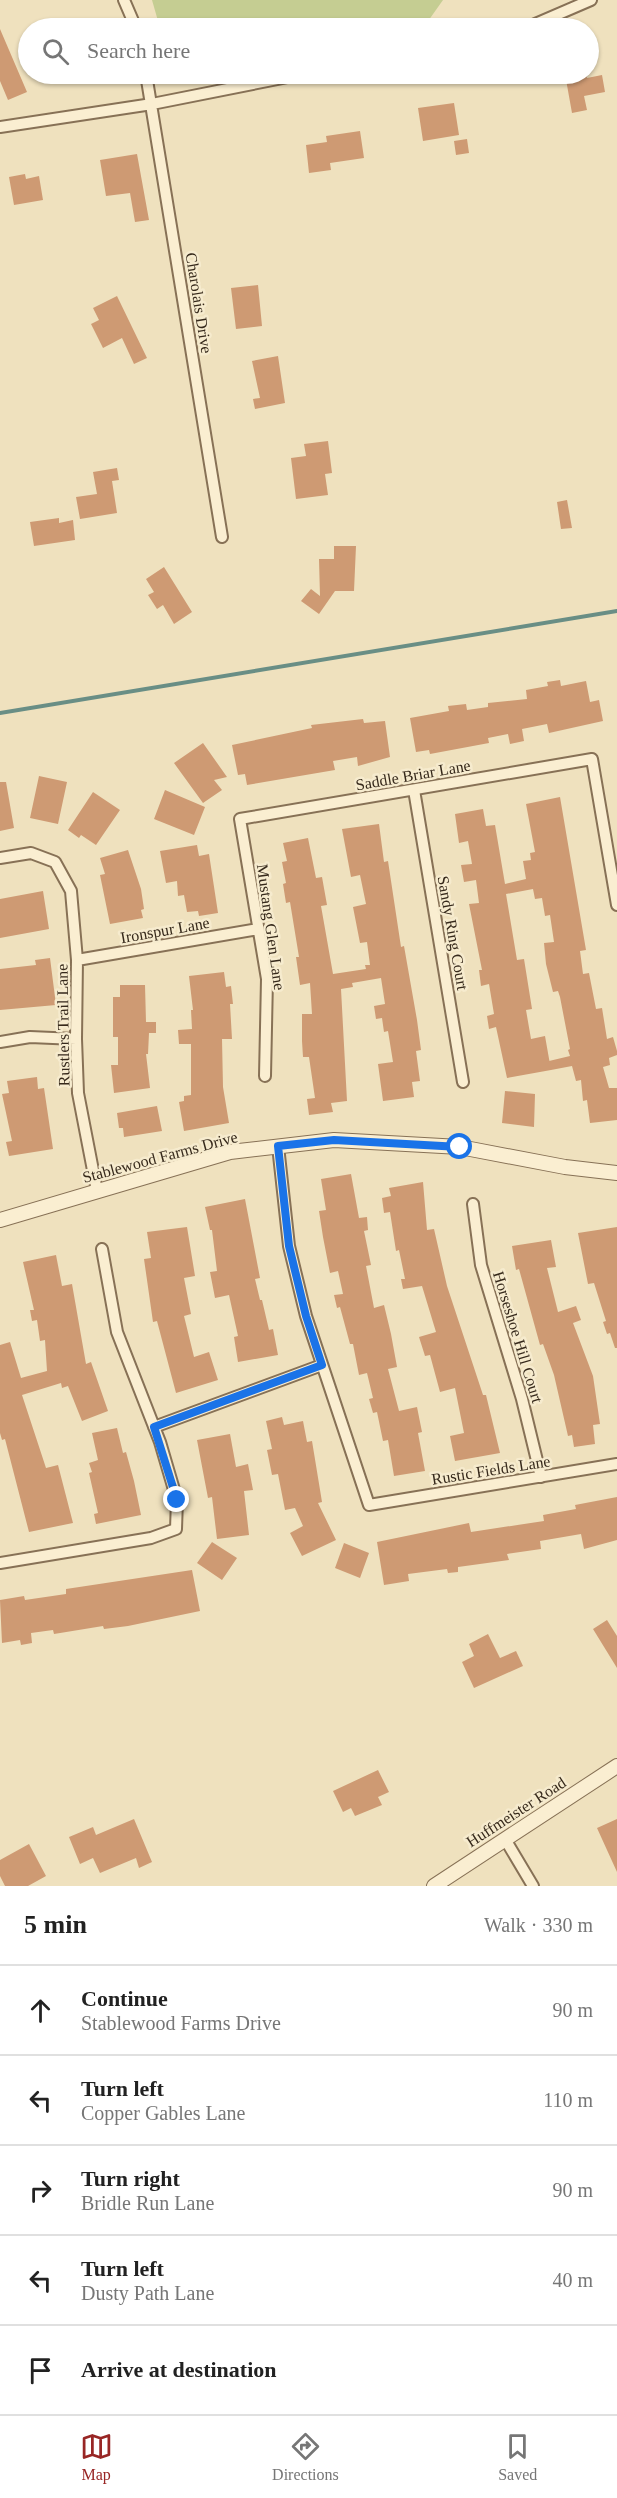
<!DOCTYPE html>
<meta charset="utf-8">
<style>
body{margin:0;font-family:"Times New Roman",serif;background:#f6f6f6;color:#222}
.stop{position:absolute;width:18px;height:18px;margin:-14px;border:4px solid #1a73e8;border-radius:50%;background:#fff}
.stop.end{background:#1a73e8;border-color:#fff;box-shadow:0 2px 6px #0008}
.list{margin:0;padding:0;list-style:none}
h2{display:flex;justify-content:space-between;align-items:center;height:78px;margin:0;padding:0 24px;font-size:26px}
h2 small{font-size:20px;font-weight:400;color:#767676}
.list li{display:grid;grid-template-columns:39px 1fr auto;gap:18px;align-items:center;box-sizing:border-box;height:90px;padding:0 24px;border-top:2px solid #e0e0e0}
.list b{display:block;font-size:22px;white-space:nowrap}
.list p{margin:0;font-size:20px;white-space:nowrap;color:#767676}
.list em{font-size:20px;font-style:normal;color:#767676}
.icon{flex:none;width:33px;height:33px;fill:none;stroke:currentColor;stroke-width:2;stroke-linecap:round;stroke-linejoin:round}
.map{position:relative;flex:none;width:617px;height:1886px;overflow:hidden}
.search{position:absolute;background:#fff;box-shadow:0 2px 4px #0004;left:18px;right:18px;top:18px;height:66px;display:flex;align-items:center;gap:15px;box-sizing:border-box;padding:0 21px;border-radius:33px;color:#767676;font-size:22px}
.sheet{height:528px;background:#fff}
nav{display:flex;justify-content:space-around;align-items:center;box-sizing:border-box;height:84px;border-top:2px solid #e0e0e0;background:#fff;font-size:16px;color:#767676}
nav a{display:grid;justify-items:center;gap:3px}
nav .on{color:#982625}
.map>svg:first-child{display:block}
.green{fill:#c5cd92}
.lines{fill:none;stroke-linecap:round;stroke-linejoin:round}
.stream{stroke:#698e85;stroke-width:4}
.building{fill:#ce9a73}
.minor-casing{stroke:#877156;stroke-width:14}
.tertiary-casing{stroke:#877156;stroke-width:16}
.minor{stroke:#faeed1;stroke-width:10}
.tertiary{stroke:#faeed1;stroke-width:14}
.route{stroke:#1a73e8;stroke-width:8}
.labels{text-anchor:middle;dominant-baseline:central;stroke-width:5;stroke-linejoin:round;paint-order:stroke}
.street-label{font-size:16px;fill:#36291b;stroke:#f6ebce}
</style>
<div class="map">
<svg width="617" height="1886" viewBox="0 0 617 1886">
<rect width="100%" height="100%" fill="#efe1be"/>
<!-- green -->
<path class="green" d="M152,0h291l-17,24 -18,4h-248z
M173,74h47l-44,10z"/>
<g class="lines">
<!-- stream -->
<path class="stream" d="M0,713l617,-102"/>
</g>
<!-- building -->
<path class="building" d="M0,29l27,63 -19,8 -8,-19z
M565,74h21l1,4 15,-3 3,17 -21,4 3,14 -15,3z
M454,103l5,32 -36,6 -5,-33z
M360,131l4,27 -34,5 1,7 -22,3 -3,-28 21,-3 -1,-6z
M467,139l2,14 -13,2 -2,-14z
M137,154l12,66 -14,2 -5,-29 -24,3 -6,-36z
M25,174l1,5 13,-3 4,24 -29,5 -5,-28z
M258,285l4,41 -26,3 -5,-41z
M117,296l30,62 -13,6 -12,-26 -19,10 -12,-24 8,-4 -6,-12z
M278,356l7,47 -30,6 -2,-10 7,-1 -8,-37z
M328,441l4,32 -7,1 3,21 -32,4 -5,-41 15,-2 -2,-12z
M117,468l2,12 -7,1 5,32 -37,6 -4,-22 21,-3 -4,-22z
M567,500l5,28 -11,1 -4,-27z
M59,518v5l14,-3 2,20 -41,6 -4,-24z
M334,546h22l-2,45h-19l-16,23 -18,-13 10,-12 9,7 -1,-37h15z
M164,567l28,45 -18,12 -11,-19 -6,4 -9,-14 6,-3 -8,-13z
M560,680l1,6 25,-5 4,21 9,-2 4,21 -54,12 -2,-9 -25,5 2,12 -14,3 -2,-10 -20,4 1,5 -59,11 -1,-4 -13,2 -6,-34 39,-7 -1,-5 18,-2 1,6 21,-3v-4l39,-4 -1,-9 22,-4 -1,-4z
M363,719l1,4 21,-2 5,36 -32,9 -1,-9 -24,4 2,9 -88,15 -2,-11 -7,1 -6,-30 80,-17 -1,-3z
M203,743l24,34 -13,3 8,10 -19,13 -29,-40z
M39,776l28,6 -9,42 -28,-6z
M0,782h6l8,46 -14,3z
M165,790l40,17 -11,28 -40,-16z
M93,792l27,18 -24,35 -15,-10 -2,3 -11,-8z
M560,797l26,153 -6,1 3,23 6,-1 7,36 6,-1 5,31 6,-2 4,14v4l-8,3 1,7 -7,2 6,21h8v32l-27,3 -3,-23 -4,1 -2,-21 -5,1 -4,-15 -21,4 -2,-9 21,-5 -2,-6 2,-1 -10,-52 -2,-6 -5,1 -7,-28 -2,-21 10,-1 -4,-27 -5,1 -3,-18 -7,1 -2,-10 -27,5 11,66 7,-1 8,50 -6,1 5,29 14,-3 6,34 -44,8 -11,-51 -7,2 -2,-13 7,-2 -5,-30 -8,2 -2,-16h3l-13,-66 10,-1 -3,-23 -12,2 -3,-17 11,-1 -4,-23 -9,2 -4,-29 28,-5 3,17 9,-1 10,59 21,-5 -3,-18 8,-1 -1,-7 5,-1 -9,-48z
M379,824l5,38 4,-1 13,86 3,-1 13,74 4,30 -5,1 4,30 -8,1 2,15 -31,4 -5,-37 15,-2 -5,-31 -4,1 -2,-14 -6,1 -2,-13 11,-2 -4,-26 -29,5 1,4 -12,2 6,112 -16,2 2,9 -24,3 -2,-16 8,-1 -6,-41h-6l-1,-16v-27h10l-2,-31 -10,2 -4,-28h3l-9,-55 -4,1 -3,-19 3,-1 -4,-21 5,-1 -4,-18 25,-5 8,40 6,-1 5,28 -6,1 12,68 33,-5 -1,-4h5l-3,-23 -7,1 -7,-36 13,-3 -6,-29 -9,2 -9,-48z
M197,845l2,11 10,-2 9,59 -19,3 -1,-5 -11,1 -3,-17 -6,1 -1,-15 -11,2 -6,-32z
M128,850l13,39 3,20 -3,1 2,8 -33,6 -10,-49 5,-1 -5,-16z
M43,891l6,38 -49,9v-39z
M50,958l6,47 -56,5v-41l36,-4 -1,-5z
M224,972l2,15 5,-1 2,18h-3l2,35h-10l1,48 6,36 -45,8 -5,-29 5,-1v-5l7,-1v-51h-12l-1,-14 14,-1 -1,-19h2l-4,-34z
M120,985h25l1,37h10v11h-7l-1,21h-2l4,34 -36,5 -3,-28h7v-28h-5v-40h7z
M37,1077l1,12 6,-1 9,61 -44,7 -3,-14 6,-1 -10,-47 7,-1 -2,-12z
M505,1091l30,3 -1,33 -32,-4z
M157,1106l5,25 -38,6 -1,-9h-4l-2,-15z
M351,1174l8,44 8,-1 1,13 -4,1 7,34 -5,1 8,42 10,-3 7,29 6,33 -9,2 11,42 18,-4 5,25 -4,1 7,38 -31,5 -6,-36 -5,1 -6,-29 -4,1 -4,-14 4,-1 -6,-25 -8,2 -6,-31h-3l-10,-37 -3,1 -3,-13 9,-1 -5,-23 -8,2 -7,-36 -4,-26 7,-1 -5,-31z
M423,1182l4,48 7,-1 13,57 36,109h3l14,58 -45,8 -5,-25 14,-3 -9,-45 -15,4 -10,-37 -5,1 -6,-19 17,-5 -14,-46 -19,3 -2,-10h4l-6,-29 -3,1 -6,-39 -6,1 -2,-15 9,-2 -2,-8z
M245,1199l15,79 -5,1 5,21h2l7,30 4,-1 5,26 -40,7 -4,-25 4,-1 -9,-41 -14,3 -5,-26 7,-1 -5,-41h-2l-5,-23z
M187,1227l8,49 -11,2 7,36 -7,2 10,41 15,-5 9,28 -42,13 -19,-72 -4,1 -9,-63 7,-1 -4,-26z
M617,1227v121h-2l-5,-15 -3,1 -4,-12 3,-1 -12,-38 -6,1 -10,-51z
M551,1240l5,27 -9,1 11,44 18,-6 5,14 -8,3 20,53 7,48 -7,1 2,19 -21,3 -2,-12 -4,1 -14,-61 -11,-31 -3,1 -21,-76 -3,1 -4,-24z
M56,1255l6,31 10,-2 14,80 5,-2 17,49 -26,10 -14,-35 -6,2 -1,-5 -39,12 24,73 12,-3 15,58 -44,9 -24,-93 -3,1 -2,-7v-88l10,-3 11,36 26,-7 -2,-31 -5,1 -3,-21 -5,1 -2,-11h4l-11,-48z
M282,1417l2,8 19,-4 4,21 5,-1 10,61 -4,1 18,37 -34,16 -12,-23 13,-7 -8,-18 -10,2 -7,-36 -6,1 -5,-25 5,-1 -6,-28z
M117,1428l6,25 3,-1 8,29 7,34 -45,9 -2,-10 4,-1 -9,-40 3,-1 -3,-9 9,-3 -6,-27z
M230,1434l6,33 12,-3 5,26 -9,1 5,44 -32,4 -5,-42 -4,1 -11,-58z
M617,1497v43l-33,9 -3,-15 -41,7 1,8 -34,5 2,6 -51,7v5l-10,1 -1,-4 -39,5 1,7 -25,4 -7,-43 92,-19 2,9 73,-11 -1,-6 33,-6 -1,-4z
M212,1542l25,16 -15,22 -25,-17z
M344,1543l25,10 -9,25 -25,-10z
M192,1570l8,41 -72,15 -24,3 -1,-3 -49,8 -1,-4 -22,3 1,10 -11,2 -1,-5 -18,3 -2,-43 24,-4 1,4 41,-6v-5z
M607,1620l10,16v32l-24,-39z
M488,1634l12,24 16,-7 7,15 -49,22 -12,-26 12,-6 -5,-12z
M378,1770l11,22 -11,5 4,8 -27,11 -4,-8 -8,4 -10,-21z
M134,1819l18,43 -13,6 -3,-10 -36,15 -7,-15 -13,6 -11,-27 24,-10 3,8z
M617,1819v53l-20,-44z
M29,1844l17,32 -18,10h-23l-5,-10v-16z"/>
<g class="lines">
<!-- minor casing -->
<g class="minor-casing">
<path id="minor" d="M124,0l12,28
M526,28l65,-28
M146,74l76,463
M0,127l152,-23 151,-30
M414,790l49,292
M0,858l31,-5 24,9 16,29 6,69 -1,79 2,54 19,98
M77,960l181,-31
M0,1042l30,-5 46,2
M265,1076l2,-97 -27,-160 352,-60 25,146
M278,1146l11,100 17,70 63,189 248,-41
M473,1204l8,61 41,134 19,78
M154,1427l168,-62
M0,1563l151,-25 25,-9 1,-29 -17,-58 -43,-110 -15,-83
M505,1839l28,47"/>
</g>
<!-- tertiary casing -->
<g class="tertiary-casing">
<path id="tertiary" d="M0,1220l230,-68 104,-12 126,7 105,20 52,6
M434,1886l183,-120"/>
</g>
<!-- minor -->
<use href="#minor" class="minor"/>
<!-- tertiary -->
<use href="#tertiary" class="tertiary"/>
</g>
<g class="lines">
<!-- route -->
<path class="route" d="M177,1500l-23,-73 168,-62 -16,-49 -17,-70 -11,-100 56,-6 126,7"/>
</g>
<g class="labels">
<!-- street labels -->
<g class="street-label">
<text transform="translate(199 303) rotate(81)">Charolais Drive</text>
<text transform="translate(413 775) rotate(-10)">Saddle Briar Lane</text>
<text transform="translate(271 927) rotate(82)">Mustang Glen Lane</text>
<text transform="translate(165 930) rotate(-10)">Ironspur Lane</text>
<text transform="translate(453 933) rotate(80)">Sandy Ring Court</text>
<text transform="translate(63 1025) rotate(-91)">Rustlers Trail Lane</text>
<text transform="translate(160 1157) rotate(-15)">Stablewood Farms Drive</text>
<text transform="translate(518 1337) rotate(73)">Horseshoe Hill Court</text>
<text transform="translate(491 1470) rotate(-9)">Rustic Fields Lane</text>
<text transform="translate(516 1812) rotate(-33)">Huffmeister Road</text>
</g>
</g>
</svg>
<div class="stop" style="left:460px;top:1147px"></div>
<div class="stop end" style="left:177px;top:1500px"></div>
<div class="search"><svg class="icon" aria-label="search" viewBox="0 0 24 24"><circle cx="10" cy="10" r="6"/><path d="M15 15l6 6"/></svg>Search here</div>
</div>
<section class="sheet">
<h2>5 min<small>Walk · 330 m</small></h2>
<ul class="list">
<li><svg class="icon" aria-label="ahead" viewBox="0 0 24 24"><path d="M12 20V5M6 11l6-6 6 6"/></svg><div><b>Continue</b><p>Stablewood Farms Drive</p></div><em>90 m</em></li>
<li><svg class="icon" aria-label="left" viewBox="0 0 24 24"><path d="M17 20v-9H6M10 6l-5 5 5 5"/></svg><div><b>Turn left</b><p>Copper Gables Lane</p></div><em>110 m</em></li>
<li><svg class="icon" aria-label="right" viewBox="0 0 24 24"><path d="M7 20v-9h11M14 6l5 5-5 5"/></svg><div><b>Turn right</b><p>Bridle Run Lane</p></div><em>90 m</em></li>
<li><svg class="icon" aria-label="left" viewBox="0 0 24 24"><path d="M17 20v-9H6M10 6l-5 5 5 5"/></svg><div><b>Turn left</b><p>Dusty Path Lane</p></div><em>40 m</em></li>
<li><svg class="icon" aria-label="arrive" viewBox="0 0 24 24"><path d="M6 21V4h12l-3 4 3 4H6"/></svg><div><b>Arrive at destination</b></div></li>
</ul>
</section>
<nav>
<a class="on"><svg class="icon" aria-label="map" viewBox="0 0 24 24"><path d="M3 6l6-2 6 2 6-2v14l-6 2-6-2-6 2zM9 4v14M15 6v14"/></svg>Map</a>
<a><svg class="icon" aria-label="directions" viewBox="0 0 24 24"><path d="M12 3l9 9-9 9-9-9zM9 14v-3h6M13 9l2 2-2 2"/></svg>Directions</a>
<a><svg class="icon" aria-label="saved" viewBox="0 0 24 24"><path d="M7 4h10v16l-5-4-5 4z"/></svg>Saved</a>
</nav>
